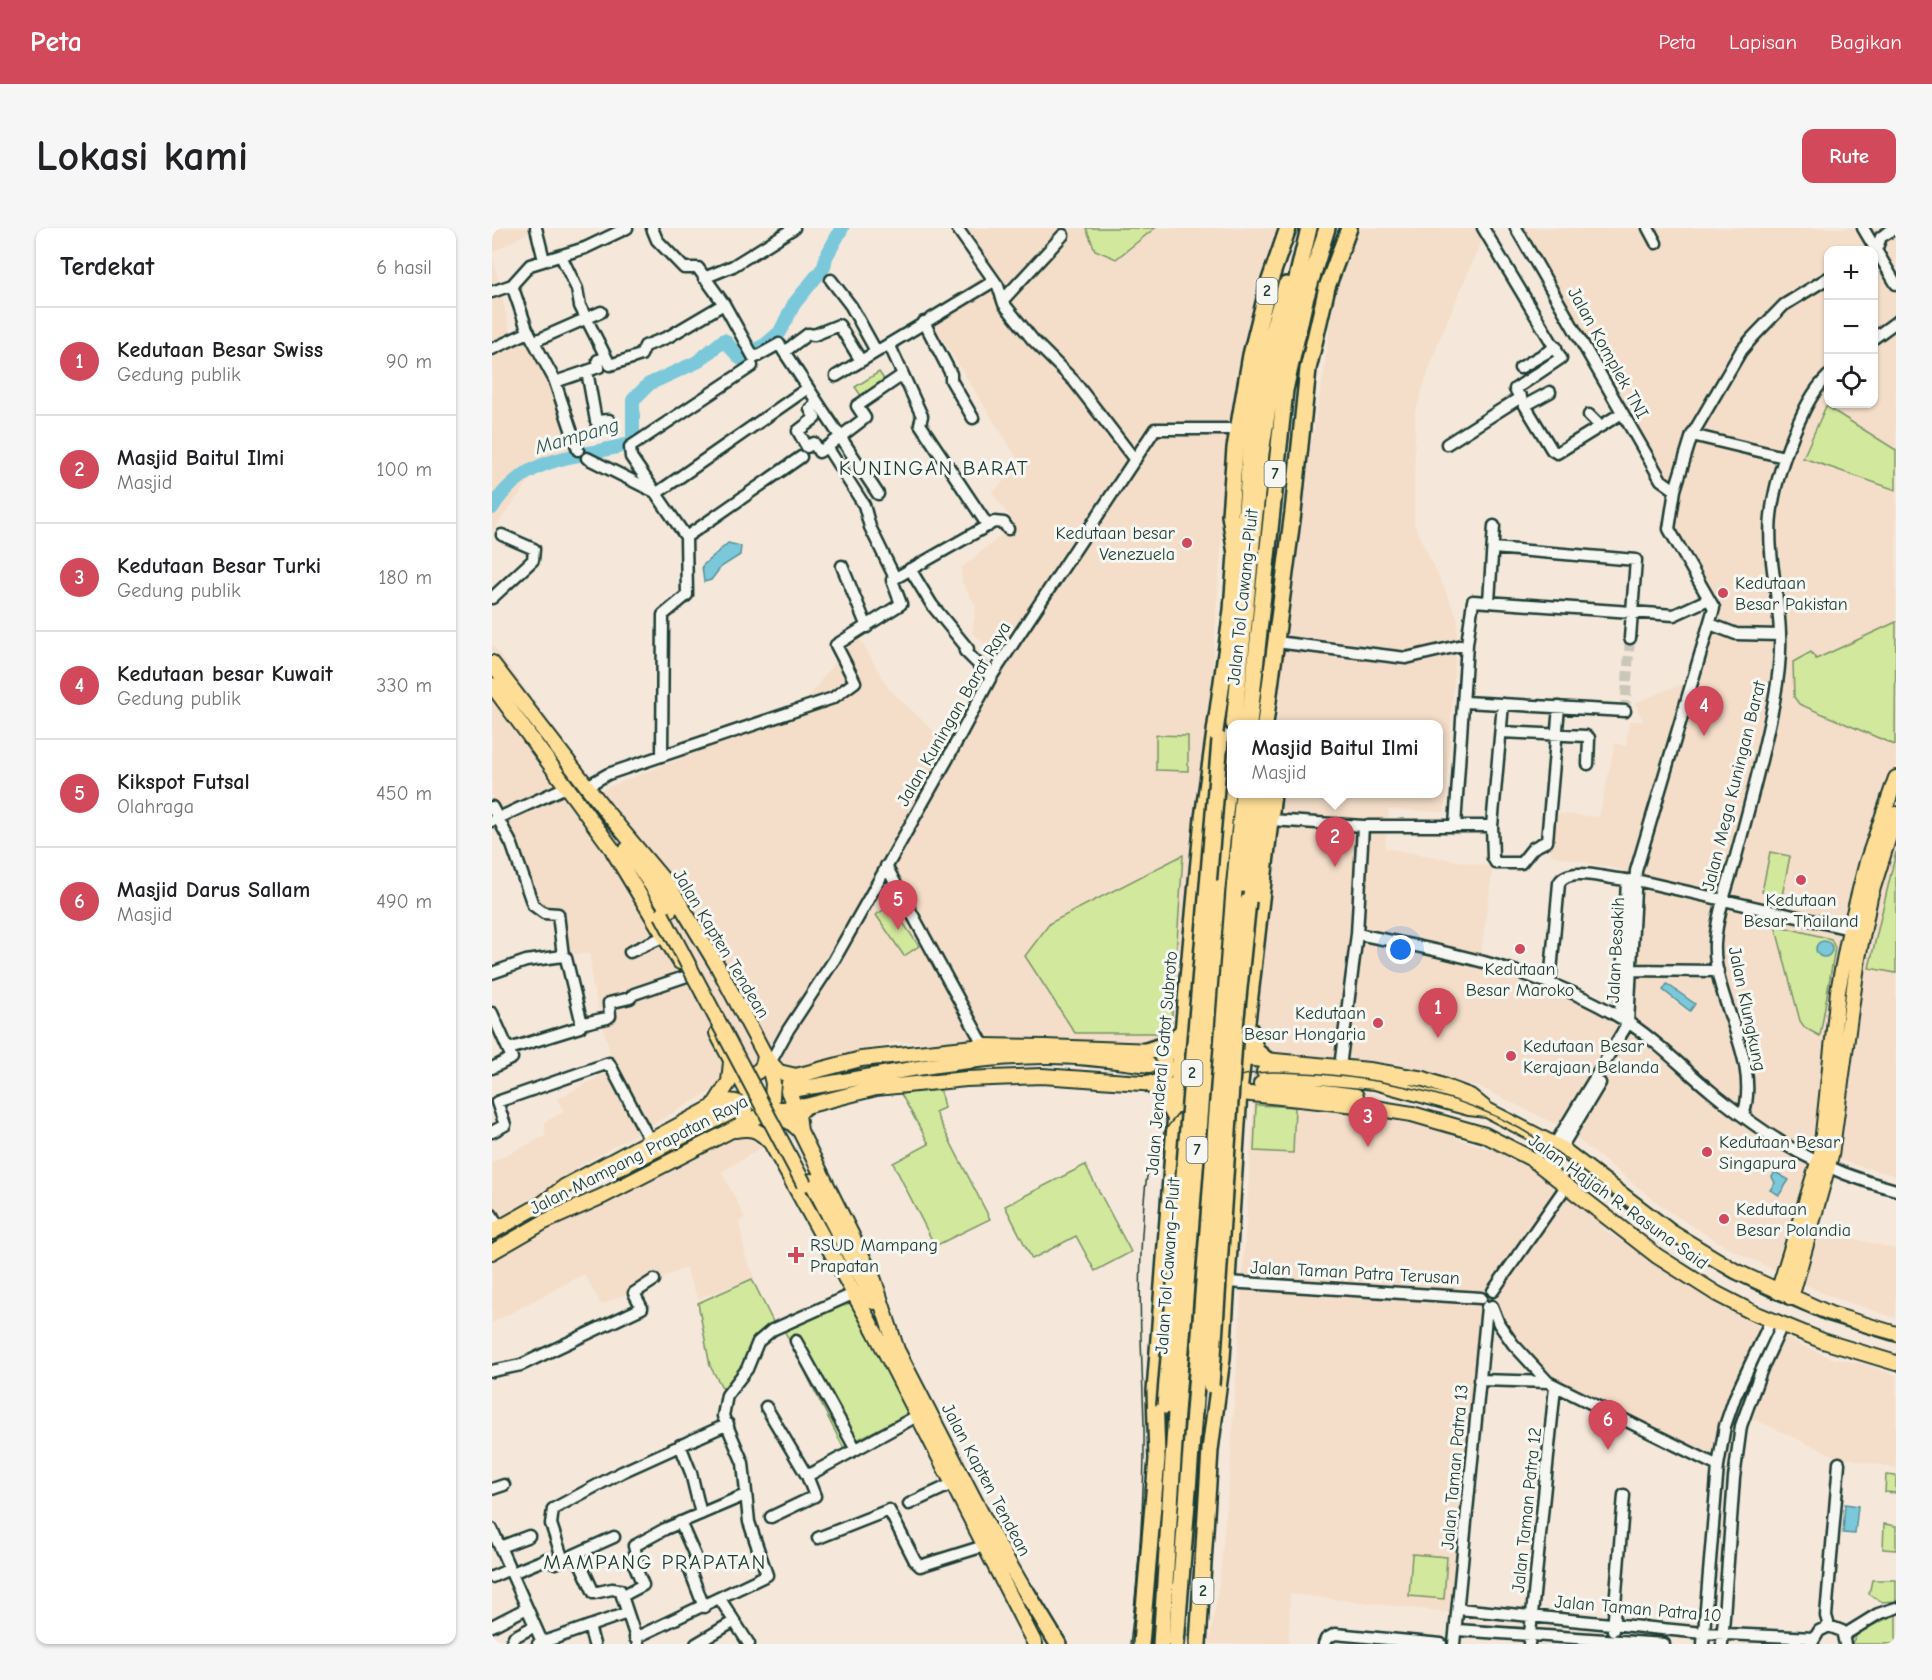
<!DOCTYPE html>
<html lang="id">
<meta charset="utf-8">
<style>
body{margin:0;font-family:"Comic Neue",sans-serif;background:#f6f6f6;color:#202124}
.controls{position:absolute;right:18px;top:18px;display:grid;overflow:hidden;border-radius:12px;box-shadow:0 2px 4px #0004}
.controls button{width:54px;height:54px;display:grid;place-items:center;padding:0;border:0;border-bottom:2px solid #e0e0e0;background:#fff;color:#202124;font:30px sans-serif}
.you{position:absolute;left:909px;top:722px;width:21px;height:21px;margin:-15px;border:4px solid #fff;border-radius:50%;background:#1a73e8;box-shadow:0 0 0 9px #1a73e833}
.badge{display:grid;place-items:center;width:39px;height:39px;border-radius:50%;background:#d1495b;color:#fff;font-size:20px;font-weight:700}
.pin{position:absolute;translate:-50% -50px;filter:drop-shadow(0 2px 3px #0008)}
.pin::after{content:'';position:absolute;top:32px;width:21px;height:18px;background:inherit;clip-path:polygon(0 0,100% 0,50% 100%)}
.popup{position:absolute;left:735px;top:492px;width:216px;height:78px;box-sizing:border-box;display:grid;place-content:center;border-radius:12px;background:#fff;filter:drop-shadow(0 2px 4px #0005);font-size:20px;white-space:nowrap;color:#757577}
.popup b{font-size:22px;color:#202124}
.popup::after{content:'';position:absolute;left:50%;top:100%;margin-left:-12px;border:12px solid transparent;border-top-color:#fff}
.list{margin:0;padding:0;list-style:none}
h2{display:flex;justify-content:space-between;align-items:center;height:78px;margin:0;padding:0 24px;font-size:26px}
h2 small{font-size:20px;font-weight:400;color:#757577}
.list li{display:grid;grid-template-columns:39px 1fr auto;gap:18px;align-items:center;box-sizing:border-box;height:108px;padding:0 24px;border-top:2px solid #e0e0e0}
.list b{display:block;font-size:22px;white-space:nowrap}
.list p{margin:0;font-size:20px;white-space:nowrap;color:#757577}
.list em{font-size:20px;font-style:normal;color:#757577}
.icon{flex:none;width:33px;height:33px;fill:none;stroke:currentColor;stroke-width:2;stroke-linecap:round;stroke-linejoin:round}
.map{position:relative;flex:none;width:1404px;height:1416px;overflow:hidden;border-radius:12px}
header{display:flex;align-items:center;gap:36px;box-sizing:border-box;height:84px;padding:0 30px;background:#d1495b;color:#fff}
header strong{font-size:28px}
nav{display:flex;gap:33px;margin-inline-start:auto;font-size:21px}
.intro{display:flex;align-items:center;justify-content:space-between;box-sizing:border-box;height:144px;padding:0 36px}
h1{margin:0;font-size:42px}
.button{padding:15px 27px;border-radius:12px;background:#d1495b;color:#fff;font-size:21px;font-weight:700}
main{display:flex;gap:36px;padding:0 36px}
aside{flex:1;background:#fff;border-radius:12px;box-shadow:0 2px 4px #0004}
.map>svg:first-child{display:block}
.built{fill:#f4dec9;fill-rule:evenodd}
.green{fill:#d2e89c;stroke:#789268;stroke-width:1.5}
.water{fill:#7cc8db;stroke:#579098;stroke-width:1.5}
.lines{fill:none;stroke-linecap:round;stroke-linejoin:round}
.river{stroke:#7cc8db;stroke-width:14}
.minor-tunnel{stroke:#cac6b9;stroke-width:10;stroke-dasharray:10 5;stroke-linecap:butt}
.major-tunnel{stroke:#cac6b9;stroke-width:14;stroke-dasharray:14 7;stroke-linecap:butt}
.minor-casing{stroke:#1f3d34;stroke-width:15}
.major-casing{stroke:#1f3d34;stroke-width:18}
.highway-casing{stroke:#1f3d34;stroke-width:20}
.minor{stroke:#f6f6f2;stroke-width:10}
.major{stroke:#fede96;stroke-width:14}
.highway{stroke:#fede96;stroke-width:15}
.tram{stroke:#1f3d34;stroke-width:1.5}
.major-bridge-casing{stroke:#1f3d34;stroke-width:18;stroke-linecap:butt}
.highway-bridge-casing{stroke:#1f3d34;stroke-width:20;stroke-linecap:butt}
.major-bridge{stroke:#fede96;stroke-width:14}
.highway-bridge{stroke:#fede96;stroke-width:15}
.poi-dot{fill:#d1495b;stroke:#f6f6f2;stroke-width:2}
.labels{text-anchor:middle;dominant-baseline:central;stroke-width:6;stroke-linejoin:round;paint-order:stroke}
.shield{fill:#f6f6f2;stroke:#60746d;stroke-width:1.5}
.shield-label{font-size:16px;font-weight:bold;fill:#1f3d34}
.street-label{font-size:18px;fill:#1f3d34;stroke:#f6f6f2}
.poi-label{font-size:18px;fill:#1f3d34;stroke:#f6f6f2;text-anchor:start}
.water-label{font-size:20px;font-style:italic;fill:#325955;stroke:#f6f6f2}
.quarter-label{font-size:21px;letter-spacing:1.5px;fill:#1f3d34;stroke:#f6f6f2}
</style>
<header>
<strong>Peta</strong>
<nav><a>Peta</a><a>Lapisan</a><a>Bagikan</a></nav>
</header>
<div class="intro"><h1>Lokasi kami</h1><a class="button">Rute</a></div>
<main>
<aside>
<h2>Terdekat<small>6 hasil</small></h2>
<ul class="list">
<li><span class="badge">1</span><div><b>Kedutaan Besar Swiss</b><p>Gedung publik</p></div><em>90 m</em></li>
<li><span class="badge">2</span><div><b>Masjid Baitul Ilmi</b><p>Masjid</p></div><em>100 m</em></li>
<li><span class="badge">3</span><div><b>Kedutaan Besar Turki</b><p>Gedung publik</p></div><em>180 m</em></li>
<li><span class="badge">4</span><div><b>Kedutaan besar Kuwait</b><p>Gedung publik</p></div><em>330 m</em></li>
<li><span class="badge">5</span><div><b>Kikspot Futsal</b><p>Olahraga</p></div><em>450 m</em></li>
<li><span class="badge">6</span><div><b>Masjid Darus Sallam</b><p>Masjid</p></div><em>490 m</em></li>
</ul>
</aside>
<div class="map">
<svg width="1404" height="1416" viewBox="0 0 1404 1416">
<rect width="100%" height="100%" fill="#f5e8da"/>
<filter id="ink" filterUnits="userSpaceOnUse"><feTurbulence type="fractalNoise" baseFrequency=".0167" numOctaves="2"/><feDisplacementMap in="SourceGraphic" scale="12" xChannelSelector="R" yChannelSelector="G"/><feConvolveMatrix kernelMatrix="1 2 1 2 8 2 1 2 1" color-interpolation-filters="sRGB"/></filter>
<g filter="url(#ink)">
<!-- built -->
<path class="built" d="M0,0h44l-44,25z
M471,0h321l-56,220 -18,256 -21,176 -6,145 -12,16 -20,3 -256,-2 -180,47 -135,77 -39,28 -49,28v-60l53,-26v-14l19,-10 -7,-13 57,-30 -22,-85 -2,-30h-27l-4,-42 -14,-4 -53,-100v-164l109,146 197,-78 58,-80 33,57 61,57 59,-83 -37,-30 4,-27 -14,-23 -1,-15 54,-44 -23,-31 28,-30 -92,-147 62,-46z
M864,0h131l-49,115 -23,70 -1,111 44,94 -13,194 -56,-2 -4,38 108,19 -12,88 69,26 81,43 3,-132 -15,-2 3,-20 -72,-15 4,-42 45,4 16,-74 11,3 3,-25h14l-8,-18 51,-21 22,-70 -47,-86 9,-38 -156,-260h382v948l-58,-16 -28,68 86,21v69l-67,-22 -99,-47 -62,-38 -105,-83 -81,-40 -77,-22 -63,-9 -75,1 -13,-20 11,-98 8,-146h165v-70h-161l6,-99 16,-115 25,-138 9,-72zM1336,22h46v154h-46z
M0,26l20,85 30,-1 41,117 -50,21 -41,56z
M762,872l175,23 27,15 85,28 66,66 151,94 74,32 32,6 32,11v93l-61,-12 -91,-41 -22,61 -202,-115 -35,-50 -30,302 -165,-19 -1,50h-80l10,-59 11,-115z
M262,893l12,24 -44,27 23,46 -6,4 7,36 9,20 -57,21 -13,-31 -84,37 -17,-31 -92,49v-67z"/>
<!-- green -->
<path class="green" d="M594,0h69l-39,31 -21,-9z
M387,144l9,13 -24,15 -9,-13z
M1334,178l70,44v40l-93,-32z
M1404,394l-1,123 -96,-41 -5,-7 -1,-35 18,-10 5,7z
M664,507l32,1v35l-32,-1z
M1278,624l20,4 -8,40 -20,-4z
M1404,624v121l-27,-5z
M691,627l-12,173 -10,5h-86l-50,-77 25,-33z
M399,677l28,41 -15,10 -28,-41z
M1283,697l56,14 4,9 -15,88 -15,-8 -5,-7z
M448,860l4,20 -9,4 55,107 -55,27 -42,-83 36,-19 -28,-50z
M764,877l39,2 -2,46 -39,-2z
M593,937l46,87 -36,19 -19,-35 -44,23 -27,-53z
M260,1051l26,53 -23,18 -14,29 -18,10 -13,-23 -12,-63z
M357,1066l61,119 -67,34 -60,-119z
M1394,1247l10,1v17l-11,-1z
M1392,1296l12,2v24l-13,-1z
M920,1326l35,3 -3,42 -35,-3z
M1380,1352h24v21l-14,1 -13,-8z
M1404,1386v30h-45l8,-12z"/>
<!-- water -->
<path class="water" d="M236,315l13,3 -1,9 -19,12 -10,13 -7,2 -2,-16z
M1324 721a8 8 0 1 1 16 0a8 8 0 1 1-16 0Z
M1175,756l28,20 -5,7 -27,-21z
M1283,944l14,8 -10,15 -9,-5 5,-7 -3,-6z
M1353,1276l13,2 -3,28 -12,-1z"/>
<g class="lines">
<!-- river -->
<path class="river" d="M0,280c34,-55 86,-49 141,-65v-43l16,-16 48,-22 27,-22 16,18 25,-13 15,-13 14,-28 30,-37 2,-10 16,-29"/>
<!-- minor-tunnel -->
<path class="minor-tunnel" d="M1133,483l5,-73"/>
<!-- major-tunnel -->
<path class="major-tunnel" d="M657,837l115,7
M657,847l112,9"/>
<!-- minor casing -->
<g class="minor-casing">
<path id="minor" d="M44,0l8,32
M160,0l5,12 27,28h14l26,36 30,54 25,-14 99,150
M465,0l41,58 6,18 29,36 41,41 61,79
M991,0l78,130 -46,31 37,61 5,3 65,-40
M1024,0l145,252 14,10
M1156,0l8,15
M1371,0l33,56
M1384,22l5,-13 14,-9
M69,28l16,33 3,17 30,59 31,-10 4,-9 23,-9 56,-33
M212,50l29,-12 61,-38
M339,52l20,26 25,45
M20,57l15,44 27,50 24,71
M20,57l18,-20 55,-17 42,-20
M0,64l20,-7
M511,72l60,-65
M432,94l27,52v6l22,38
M1382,110l22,-16
M43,113l66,-29
M397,116l33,72 -2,8 68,102
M0,121l37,-17
M292,124l24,-18 6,1 25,-10 22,36
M1028,140l36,-21
M95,143l9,50 13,-1
M344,148l158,-95
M63,154l44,-15 -1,-7
M326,175l-8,6 5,9 -17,13 9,16 7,-4 5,9 8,-5
M1034,177l24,-13
M1097,187l11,11
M1200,207l92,22
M955,216l74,-47
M95,230l70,35 148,-103
M194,309l-55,-80 -1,-10 122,-81
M194,309l115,-80
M1001,320l143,12 -6,78
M350,338l25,61
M418,341l22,36 36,44 -3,2 26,26
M403,350l-25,-51 -6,-22 -37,-58 38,-29 -8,-12 44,-30
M0,370l41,-38 1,-11 -32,-14
M997,373l5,-75
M1218,396l26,10 44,1
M784,414l130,16 61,-14
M973,474l160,9
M1009,504l85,4 3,2 -1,26
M170,528l1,-141 24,-20 -1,-58
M95,558l21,-12 225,-76 22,-16 -19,-37 65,-41 -9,-24 102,-58 10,1 4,6
M0,579l20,38 21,60 11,8 14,1 5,42 3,2 15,62 -1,7 -71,22
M779,592l92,6h129l11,-122
M0,593l74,-34
M963,598l12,-182 6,-43 201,14 35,-16
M1000,598l1,32 3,5h25l12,-15 14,-7 12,-134
M394,638l98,180
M865,706c91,18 185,36 264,84 35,21 61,50 92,75 59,48 109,78 183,97
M138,724l35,-16
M1134,742l92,1
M0,745l34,-12 37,-5
M1058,755l9,-100c11,-20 57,0 77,-3l214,49
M0,785l20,45 -20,10
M1128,789l7,-136
M1136,795l8,-152 78,-263 -45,-79 6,-39 17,-55 49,-84 12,-14 31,-32 44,-27
M88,796l27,-6 3,-2 -1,-13 21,-5 4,-4 53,-18
M278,835l18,-33 46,-70 114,-202 43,-81 164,-248h82
M848,839l17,-133 6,-108
M1251,888c19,-58 -31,-116 -28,-173 2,-28 12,-56 20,-83 14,-52 29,-106 39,-159 4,-21 7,-45 6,-67 -1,-39 -13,-78 -9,-118 3,-28 12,-57 23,-83 9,-21 17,-40 34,-57
M0,904l13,-7 -8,-23 112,-39 41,78
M1063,916l70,-116
M1069,920l39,-65
M0,987l7,13
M735,1054l254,16
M1001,1063l74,-106
M1000,1078l7,18 14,20 35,38 170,84
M304,1113l59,107
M0,1143l29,-6 121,-57 -8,-15 20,-13
M987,1152l69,2
M274,1179l41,69
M188,1217l11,28 10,41
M0,1261l12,-4
M417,1276l43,-20
M279,1289l44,-21 -8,-20 110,-60
M188,1294l16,36 -7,10 15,39
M0,1301l51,115
M326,1310l71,-28 26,51 5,5 64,-20
M8,1319l29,-11
M84,1326l38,-17
M71,1332l-12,-36 2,-15 69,-37 106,-48
M20,1345l34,-14 10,4 20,-9 18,39 18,-4 8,1 18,54
M0,1349l18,-8
M130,1368l21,-11 -10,-24 4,-3 -3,-12 31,-17 80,-34
M228,1371l29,45
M967,1381l244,24 111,5
M0,1398l35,-18
M97,1398l5,18
M1337,1398l-3,-10 13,-153
M965,1402l207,14
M1121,1402l11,-135
M1352,1407l34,-21 18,-6
M143,1410l132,-63 -18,-53 -6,-59 -20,-47 4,-21 20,-26 11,-27 14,-12 81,-36
M1320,1415l7,-12 10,-5 13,5 3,13
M19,1416l3,-7 21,-11
M46,1416l89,-31
M204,1416l37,-22
M832,1416l2,-5 9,-5 106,10
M962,1416l33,-337
M1037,1416l26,-257
M1211,1416l15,-178 7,-40 10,-29 36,-77
M1230,1416l12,-166 7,-52 20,-55 21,-46"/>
</g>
<!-- major casing -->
<g class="major-casing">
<path id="major" d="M0,435l117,152 62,74 46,76 50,94 6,24 -2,27
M0,457l126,172
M135,621l42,62
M121,623l67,111
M225,805l30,58 11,13
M275,831l12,13 17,4 65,-17 123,-13 61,1 136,5 188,18 55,9 46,17 17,14 74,38 110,84 64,39 95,43 66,20
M244,842l13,5c12,-3 15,-9 16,-20
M772,844l111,10 94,26 18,2
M304,848l-7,7 -1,8 6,13 6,3
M664,856l10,-12v-8l-7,-12
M769,856l95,12
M306,861c81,-14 163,-32 246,-33 35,-1 70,5 105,9
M223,878c11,-5 24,-9 30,5l-3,13
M314,878l-8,8 2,17 74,149 23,70 96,186 39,67
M243,902c18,-3 24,0 36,13l104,189 160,312
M278,905l3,-10c13,-7 18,-1 27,8
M125,941l117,-58
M319,953l63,121
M0,1004l50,-28 22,-17 149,-80 16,-25 2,-20
M0,1024l52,-30 59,-26 168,-86 35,-4 70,-18 90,-9 76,-3 114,8 200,21 56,9 73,21 47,24 125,97 60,38 35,18 71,29 73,22
M1286,1064l43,-139 17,-162 12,-62 17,-67 29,-84
M1299,1070l40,-143 27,-197 12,-61 26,-83"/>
</g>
<!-- highway casing -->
<g class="highway-casing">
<path id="highway" d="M744,326c14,-36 11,-79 15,-117 5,-51 20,-103 35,-152
M742,496l27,-271 10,-65 38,-160
M757,496l36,-334 20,-90 22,-72
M773,496l28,-212 15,-143 19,-82 22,-59
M725,660l15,-141
M742,663l9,-97
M756,673l10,-107
M758,802l6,21 13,11
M651,824l30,-10 10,-12
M657,855l14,12 13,24
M535,1365l31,51
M649,1416l16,-185 -2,-68 23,-305 25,-268 29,-208 4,-56 -6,-39 5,-67 16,-93 18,-72 19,-55
M669,1416l15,-231
M684,1416l18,-232
M706,1416l12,-194 12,-92 17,-266 34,-298"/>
</g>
<!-- minor -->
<use href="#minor" class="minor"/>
<!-- major -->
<use href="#major" class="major"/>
<!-- highway -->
<use href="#highway" class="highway"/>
<!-- tram -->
<path class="tram" d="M638,1416c9,-73 15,-148 14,-221 -2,-63 -6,-126 -2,-189 2,-22 1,-45 7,-66 10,-41 43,-77 84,-90 28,-9 57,-6 87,-4 69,6 138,20 199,54 70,40 126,101 197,141 57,33 116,56 180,72"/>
<!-- major-bridge casing -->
<g class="major-bridge-casing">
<path id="major-bridge" d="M170,687l142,269"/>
</g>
<!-- highway-bridge casing -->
<g class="highway-bridge-casing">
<path id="highway-bridge" d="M719,1157l24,-358 13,-126
M673,1178l55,-666
M702,1184l40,-521
M684,1185l41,-525"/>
</g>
<!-- major-bridge -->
<use href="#major-bridge" class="major-bridge"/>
<!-- highway-bridge -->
<use href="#highway-bridge" class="highway-bridge"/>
</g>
</g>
<!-- markers -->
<g class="poi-dot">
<circle cx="695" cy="315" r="6"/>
<circle cx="1231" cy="365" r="6"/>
<circle cx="1309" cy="652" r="6"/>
<circle cx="1028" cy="721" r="6"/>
<circle cx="886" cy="795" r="6"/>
<circle cx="1019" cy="828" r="6"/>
<circle cx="1215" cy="924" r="6"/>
<circle cx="1232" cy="991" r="6"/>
<path d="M301 1018h6v6h6v6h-6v6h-6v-6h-6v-6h6z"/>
</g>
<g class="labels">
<!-- shield labels -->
<g class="shield">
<rect x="764.5" y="50" width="21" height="26" rx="4.5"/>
<rect x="772.5" y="233" width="21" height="26" rx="4.5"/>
<rect x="689.5" y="832" width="21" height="26" rx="4.5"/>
<rect x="694.5" y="909" width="21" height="26" rx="4.5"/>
<rect x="700.5" y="1350" width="21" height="26" rx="4.5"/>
</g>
<g class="shield-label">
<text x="775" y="63">2</text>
<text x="783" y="246">7</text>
<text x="700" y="845">2</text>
<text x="705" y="922">7</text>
<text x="711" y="1363">2</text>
</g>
<!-- street labels -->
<g class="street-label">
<text transform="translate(1116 125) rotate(61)">Jalan Komplek TNI</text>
<text transform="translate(751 369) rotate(-84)">Jalan Tol Cawang–Pluit</text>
<text transform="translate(462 486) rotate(-60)">Jalan Kuningan Barat Raya</text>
<text transform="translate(1242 558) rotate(-76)">Jalan Mega Kuningan Barat</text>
<text transform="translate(229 716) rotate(59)">Jalan Kapten Tendean</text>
<text transform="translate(1124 722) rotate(-87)">Jalan Besakih</text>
<text transform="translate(1255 781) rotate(78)">Jalan Klungkung</text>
<text transform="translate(670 835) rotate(-85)">Jalan Jenderal Gatot Subroto</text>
<text transform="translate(147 927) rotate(-27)">Jalan Mampang Prapatan Raya</text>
<text transform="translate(1126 974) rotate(36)">Jalan Hajjah R. Rasuna Said</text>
<text transform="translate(676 1038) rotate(-86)">Jalan Tol Cawang–Pluit</text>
<text transform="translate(863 1045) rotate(3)">Jalan Taman Patra Terusan</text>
<text transform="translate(963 1239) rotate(-85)">Jalan Taman Patra 13</text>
<text transform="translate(494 1252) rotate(62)">Jalan Kapten Tendean</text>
<text transform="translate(1035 1282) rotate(-84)">Jalan Taman Patra 12</text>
<text transform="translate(1146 1381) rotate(5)">Jalan Taman Patra 10</text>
</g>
<!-- poi labels -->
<g class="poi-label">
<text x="683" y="305" text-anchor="end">Kedutaan besar<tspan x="683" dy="21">Venezuela</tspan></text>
<text x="1243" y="355">Kedutaan<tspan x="1243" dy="21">Besar Pakistan</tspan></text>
<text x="1309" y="672" text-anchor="middle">Kedutaan<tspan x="1309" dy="21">Besar Thailand</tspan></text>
<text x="1028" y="741" text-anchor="middle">Kedutaan<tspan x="1028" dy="21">Besar Maroko</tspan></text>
<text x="874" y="785" text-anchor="end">Kedutaan<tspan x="874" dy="21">Besar Hongaria</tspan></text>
<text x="1031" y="818">Kedutaan Besar<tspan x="1031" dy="21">Kerajaan Belanda</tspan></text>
<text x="1227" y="914">Kedutaan Besar<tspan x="1227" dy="21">Singapura</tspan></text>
<text x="1244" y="981">Kedutaan<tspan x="1244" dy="21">Besar Polandia</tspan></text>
<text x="318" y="1017">RSUD Mampang<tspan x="318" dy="21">Prapatan</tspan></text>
</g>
<!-- water labels -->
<g class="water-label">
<text transform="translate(85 208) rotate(-16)">Mampang</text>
</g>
<!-- quarter labels -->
<g class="quarter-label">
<text x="442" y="240">KUNINGAN BARAT</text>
<text x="163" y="1334">MAMPANG PRAPATAN</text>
</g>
</g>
</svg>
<div class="controls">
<button>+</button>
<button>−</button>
<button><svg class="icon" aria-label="locate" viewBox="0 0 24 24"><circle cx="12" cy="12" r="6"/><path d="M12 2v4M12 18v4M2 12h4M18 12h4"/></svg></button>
</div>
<div class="you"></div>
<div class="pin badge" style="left:946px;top:810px">1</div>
<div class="pin badge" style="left:843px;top:639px">2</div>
<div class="popup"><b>Masjid Baitul Ilmi</b>Masjid</div>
<div class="pin badge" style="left:876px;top:919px">3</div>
<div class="pin badge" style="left:1212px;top:508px">4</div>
<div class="pin badge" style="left:406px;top:702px">5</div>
<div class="pin badge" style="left:1116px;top:1222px">6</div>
</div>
</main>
